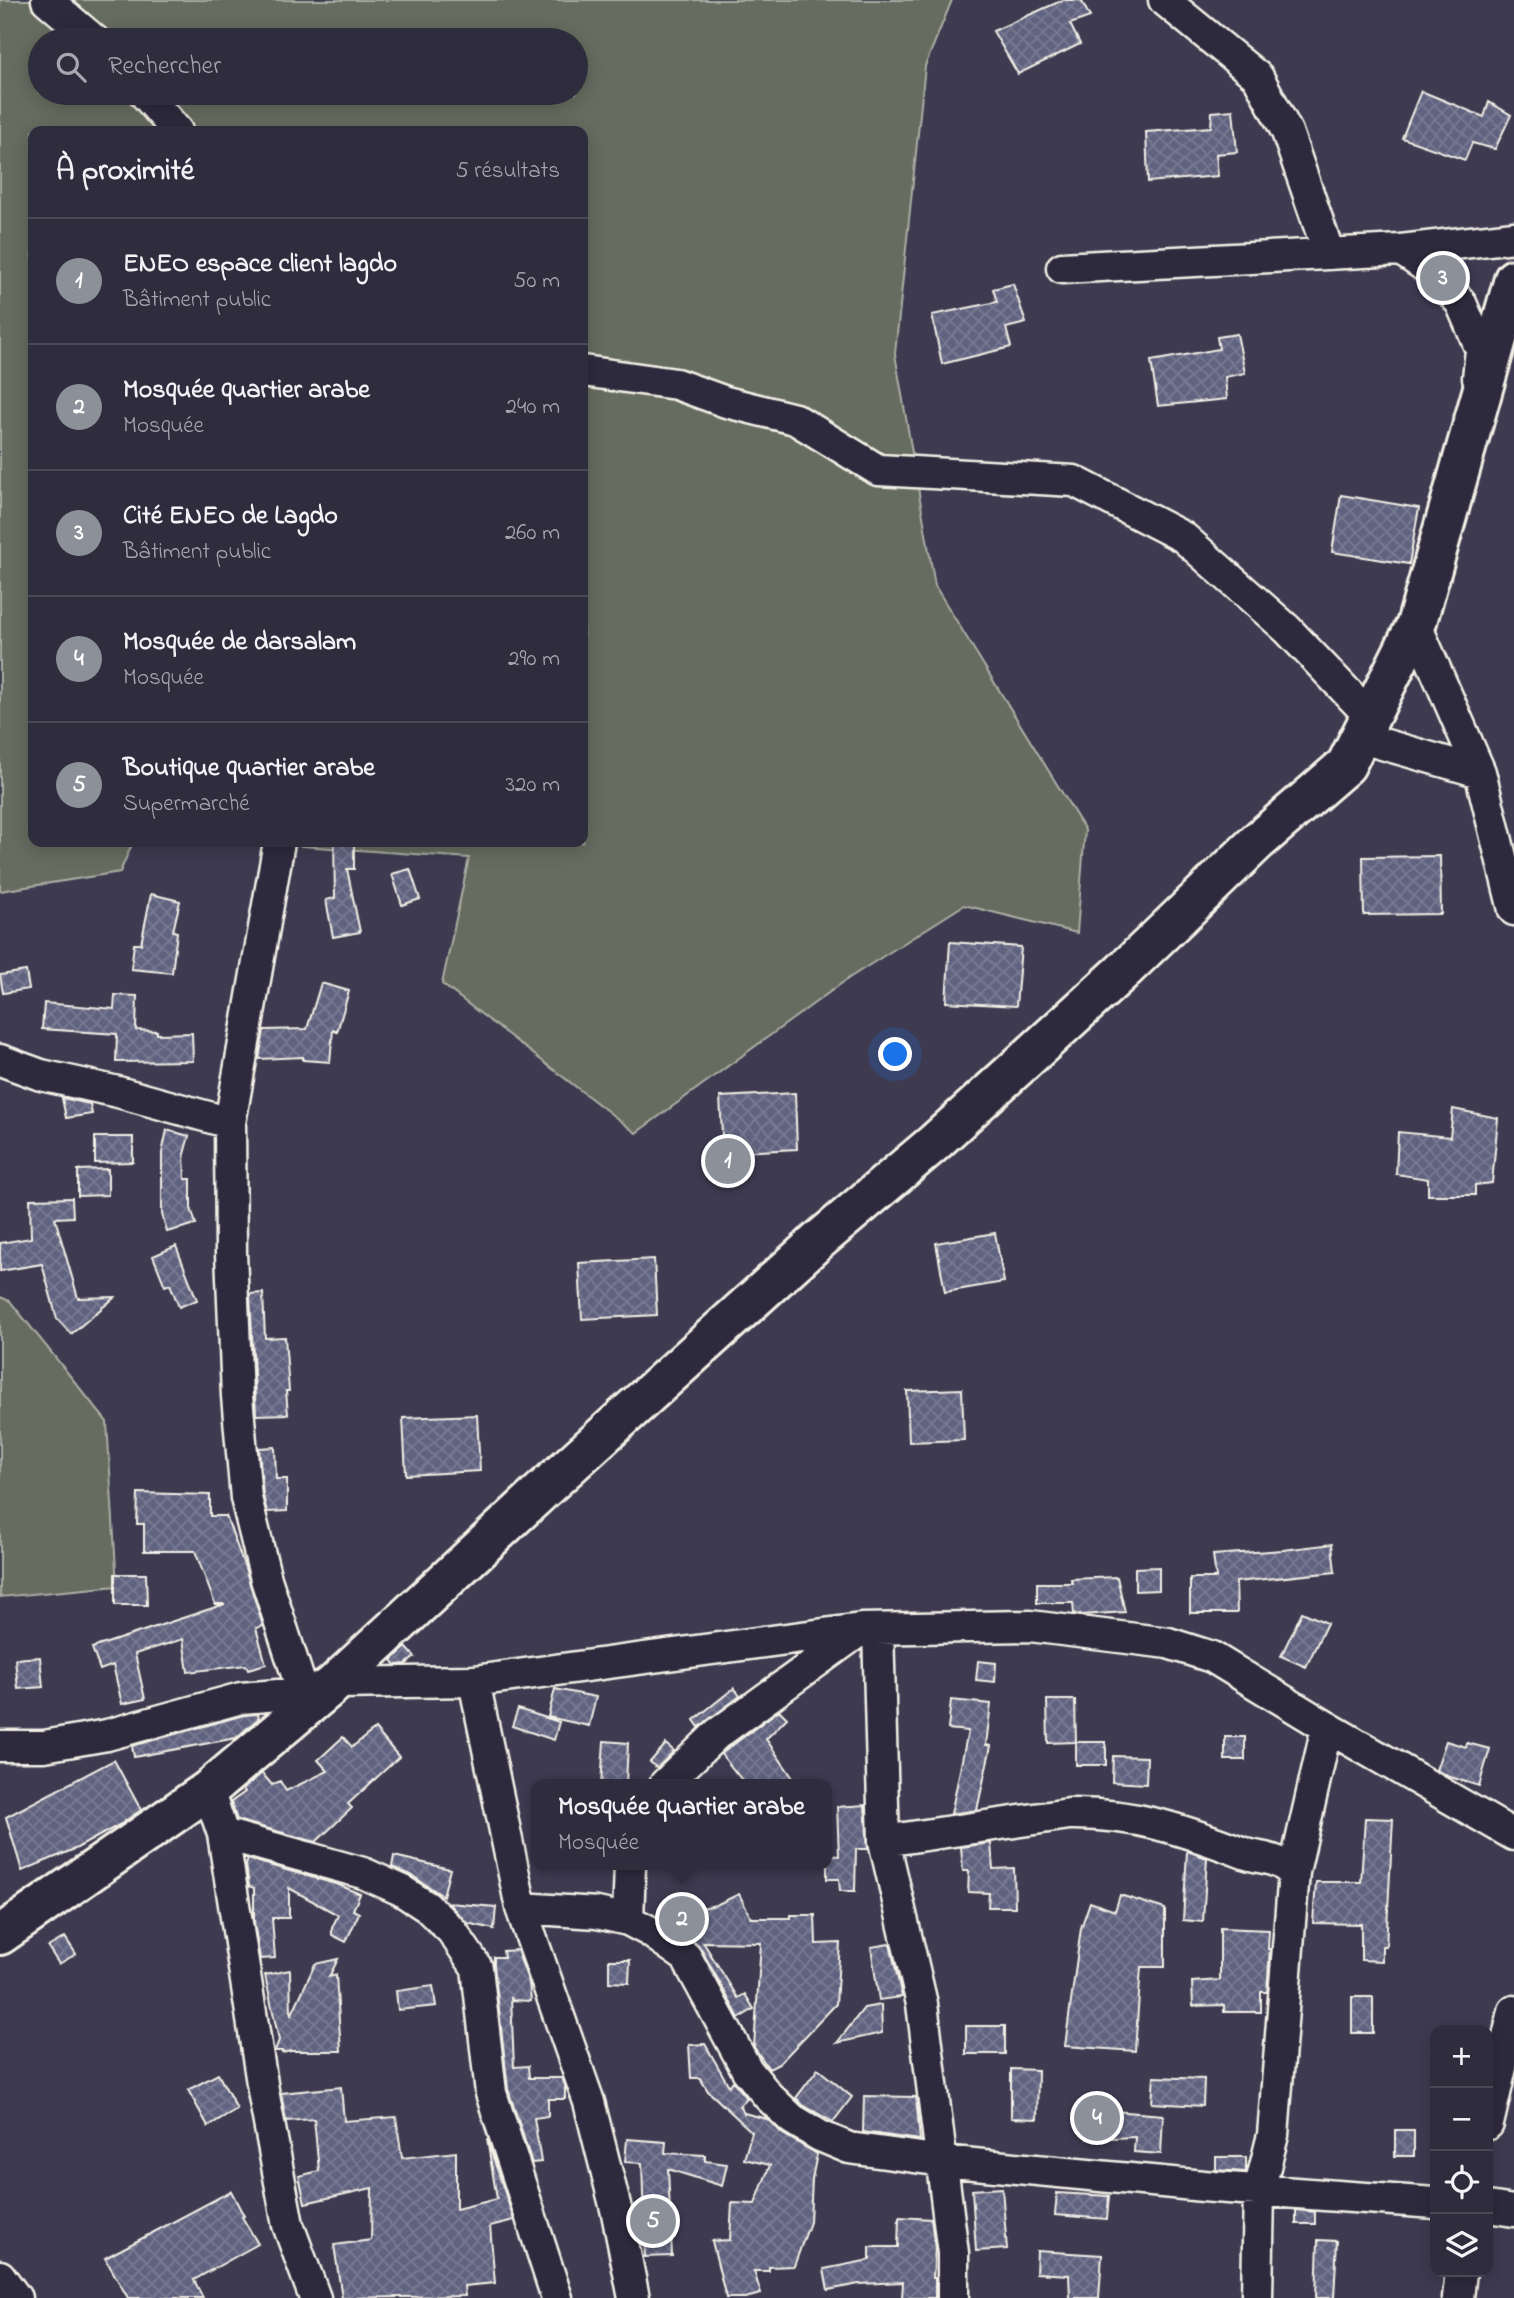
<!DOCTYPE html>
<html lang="fr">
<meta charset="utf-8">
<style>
body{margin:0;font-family:"Indie Flower",sans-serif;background:#363444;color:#f1f3f6}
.controls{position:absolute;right:21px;bottom:21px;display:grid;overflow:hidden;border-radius:14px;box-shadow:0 4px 18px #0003}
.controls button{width:63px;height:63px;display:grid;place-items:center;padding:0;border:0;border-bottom:2px solid #494857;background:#2e2c3d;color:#f1f3f6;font:35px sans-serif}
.you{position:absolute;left:896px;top:1055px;width:24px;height:24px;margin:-18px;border:5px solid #fff;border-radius:50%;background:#1a73e8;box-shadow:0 0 0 10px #1a73e833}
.badge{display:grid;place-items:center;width:46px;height:46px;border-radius:50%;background:#8c9099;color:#fff;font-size:23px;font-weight:700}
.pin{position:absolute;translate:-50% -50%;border:4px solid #fff;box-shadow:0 2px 7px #0006}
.popup{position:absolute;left:531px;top:1779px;width:301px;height:91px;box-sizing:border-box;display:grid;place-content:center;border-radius:14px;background:#2e2c3d;filter:drop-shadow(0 2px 5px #0005);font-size:23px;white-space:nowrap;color:#a7a7b0}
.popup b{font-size:26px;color:#f1f3f6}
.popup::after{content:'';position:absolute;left:50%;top:100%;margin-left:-14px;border:14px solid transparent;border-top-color:#2e2c3d}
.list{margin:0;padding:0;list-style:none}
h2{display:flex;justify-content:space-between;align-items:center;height:91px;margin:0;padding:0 28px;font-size:30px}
h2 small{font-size:23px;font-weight:400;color:#a7a7b0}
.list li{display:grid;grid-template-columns:46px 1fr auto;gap:21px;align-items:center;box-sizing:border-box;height:126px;padding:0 28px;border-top:2px solid #494857}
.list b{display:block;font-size:26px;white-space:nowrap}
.list p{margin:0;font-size:23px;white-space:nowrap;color:#a7a7b0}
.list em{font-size:23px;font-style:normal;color:#a7a7b0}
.icon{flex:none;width:38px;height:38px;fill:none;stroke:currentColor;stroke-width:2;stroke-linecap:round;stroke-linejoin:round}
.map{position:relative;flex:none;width:1514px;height:2298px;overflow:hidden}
.search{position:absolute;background:#2e2c3d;box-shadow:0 4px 18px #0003;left:28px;top:28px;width:560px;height:77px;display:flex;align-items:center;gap:18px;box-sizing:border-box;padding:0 24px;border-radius:38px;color:#a7a7b0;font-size:26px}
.panel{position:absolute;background:#2e2c3d;box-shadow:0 4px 18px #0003;left:28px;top:126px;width:560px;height:721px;border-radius:14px}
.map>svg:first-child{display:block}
.grass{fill:#666c5f;stroke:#adaea4;stroke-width:2;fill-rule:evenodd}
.building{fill:url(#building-cross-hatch);stroke:#f4f1e8;stroke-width:2}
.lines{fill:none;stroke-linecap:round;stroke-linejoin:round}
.street-casing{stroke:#f4f1e8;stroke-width:35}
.secondary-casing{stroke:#f4f1e8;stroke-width:44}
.street{stroke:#2f2a3d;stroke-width:30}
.secondary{stroke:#2f2a3d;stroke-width:38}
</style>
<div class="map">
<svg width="1514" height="2298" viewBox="0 0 1514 2298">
<defs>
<pattern id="building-cross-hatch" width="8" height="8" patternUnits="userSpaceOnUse" patternTransform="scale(1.75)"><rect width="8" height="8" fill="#616380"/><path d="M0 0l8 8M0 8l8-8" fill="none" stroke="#787a92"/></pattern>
</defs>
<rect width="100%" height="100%" fill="#3e3b51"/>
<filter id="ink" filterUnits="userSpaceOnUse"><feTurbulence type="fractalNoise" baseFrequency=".0143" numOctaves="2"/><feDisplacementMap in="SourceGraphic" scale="14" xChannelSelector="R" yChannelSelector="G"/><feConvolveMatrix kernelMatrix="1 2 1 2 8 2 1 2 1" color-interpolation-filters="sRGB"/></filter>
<g filter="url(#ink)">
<!-- grass -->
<path class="grass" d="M0,0h952l-27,66 -30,288 40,232 150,244 -8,103 -113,-28 -115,73 -213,155 -194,-149 27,-126 -180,-13v-3h294v-711h-550v711h100l-13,30 -120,19zM40,40h536v53h-536z
M0,1297l10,4 97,121 10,164 -117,11z"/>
<!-- building -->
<path class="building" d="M1063,0h18l9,17 -20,7 10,20 -62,30 -25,-43z
M1421,91l63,26 5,-15 22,13 -16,34 -23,-6 -7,17 -63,-22z
M1233,110l4,42 -21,2 2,22 -70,6 -2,-50 65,-5 1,-15z
M1013,284l13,39 -20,5 5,19 -69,17 -10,-49 65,-13 -4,-13z
M1237,334l8,39 -20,4 2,22 -69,7 -7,-45 68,-12 -2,-12z
M1341,495l78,13 -10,56 -77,-12z
M334,842h20v27h-7l13,63 -27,5 -7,-37 9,-2z
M1440,856l1,58 -77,1 -1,-58z
M410,869l10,30 -18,6 -10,-31z
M151,894l29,7 -7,30 4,1 -5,41 -41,-4 3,-25h7z
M950,942l71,5 -5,59 -70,-4z
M26,971l3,18 -26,4 -3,-18z
M321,983l28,8 -12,41 -4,-2 -3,32 -27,-2v-3l-44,2 5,-29 43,-1z
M115,995l22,1 -1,34 21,1v3l35,-1 1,28 -77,1 1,-28 -75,-5 2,-26 70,6z
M795,1093l2,56 -74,4 -3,-56z
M62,1098l28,6 2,10 -26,4z
M1453,1109l45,9 -6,65 -17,2v10h-47v-16l-32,-5 2,-42 52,5z
M167,1130l22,6 -5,18 1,25h6v29l5,16 -29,8 -5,-18v-61z
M95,1137h38v25l-38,1z
M108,1169v26l-30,1v-26z
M72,1198l1,19 -18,1 23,80 37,-1 -44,37 -14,-15 -15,-55 -42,7v-28l31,-5 -1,-39z
M995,1233l9,49 -59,10 -9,-49z
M176,1246l21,54 -18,7 -9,-23 -5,2 -12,-30z
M654,1259l3,56 -75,4 -3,-56z
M263,1293l2,45 20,-1 4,54h-3l2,23 -32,1 -6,-121z
M962,1389l2,51 -55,2 -2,-51z
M477,1415l3,56 -74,4 -3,-57z
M275,1447l1,32h11v32l-20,1 -4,-17 -4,-47z
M138,1493l72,2v21h16l19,52 18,58 -7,2 10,36 -18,5 -2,-4 -58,7 -5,-33 -48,15 10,45 -23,5 -9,-39 -13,5 -8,-22 133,-44h-10l-20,-53h-51v-27h-7z
M1332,1544l3,28 -99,10 1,31h-47v-35h26l-3,-23 70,-5z
M1159,1567v23l-24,1v-23z
M115,1574h31l1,31h-32z
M1117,1577l8,35 -43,3 -8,-1 -1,-11h-36v-20h35l-1,-4z
M1302,1612l25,11 -21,44 -25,-11z
M406,1647l9,10 -9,7 -10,1 -4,-5z
M40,1657l3,30 -25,2 -3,-30z
M978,1661l18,2 -1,19 -19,-2z
M734,1688l6,8 -41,31 -5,-7z
M555,1689l41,8 -7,29 -41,-9z
M951,1700l40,4 -5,41 5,1 -14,64 -26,4 17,-83 -20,-2z
M1047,1700h28l1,42 -28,1z
M518,1709l41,13 -5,18 -42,-14z
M779,1710l8,8 -21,21 31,45h-52l-24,-30z
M258,1714l1,4 -23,20 -102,19 -2,-11 112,-31z
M375,1729l24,28 -51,47 4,4 -36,34 -79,-22 -6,-18 14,-10 -2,-3 19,-16 10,12 8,-4 6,10 42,-20 -10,-11 25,-23 9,10z
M1225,1737h20v23h-20z
M604,1741l24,2 -2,41h-25z
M1446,1741l20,6 1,-4 23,6 -11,37 -32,-10 -11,-6z
M1076,1742h30v23h-30z
M666,1744l8,7 -17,17 -7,-6z
M1113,1756l34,1 -1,27 -34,-2z
M114,1760l27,50 -20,14 -44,24 -55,23 -16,-54z
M865,1805l3,44h-12l-1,42h-15l-1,-12h-12v-24l12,1 -2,-49z
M1365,1818l28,1 -7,127h-4v15l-21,-1v-36l-48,-1 3,-41h45z
M991,1843l2,26 21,-1 1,39h-27l1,-14 -21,-1 1,-21h-6l-2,-24z
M1187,1851l20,7 -4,64 -20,-2z
M394,1856l56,13 -7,27 -32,-21 -19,-8z
M248,1859l91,26 21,9 -7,16 6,3 -13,29 -14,-7v-7l6,-13 -49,-27v30h-17l3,40 -15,1 -6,-37v-34l-5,-2 -3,-21z
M739,1894l12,24h40v-3h24l1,29 24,-1 -4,61 -57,60 -10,5 -15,-22 7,-104 -58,-1 35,56 7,-4 9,15 -15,9 -38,-69 -17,-15 -10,-20 42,-9z
M1120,1895l45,14v58h-24l-6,84 -70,-5 16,-118 9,-26 25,9z
M448,1903l48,4 -2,22 -27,-6z
M1220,1928l49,2 -1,19h2l-3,43h-6v20h-37v-7l-31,1 -1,-24 28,-2z
M65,1937l11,17 -17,10 -11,-17z
M890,1944l12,53 -23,3 -8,-53z
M517,1950l12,33 2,18 -19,-1 -1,-3 3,70 14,-1 1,12h33l3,7v14h-17v17l-14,2 7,44 -9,1 -24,-74 -14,-124v-8h10l-1,-6z
M338,1959l-9,18 7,-2 5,76h-50l-9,2v-2h-7l4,-11 -14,-65 25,-5 1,46 24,-52z
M609,1960h21l-1,23 -20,-1z
M433,1986l3,20 -38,4 -2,-19z
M1352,1997h21v36h-21z
M881,2005l1,28 -45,10 27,-35z
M966,2026h39v28h-39z
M705,2044l24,42 4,-5 14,17 -8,8 5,7 23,6 16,15 34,20 -5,25 -2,43 -16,44 -25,1v4h-15l7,23 -16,4h-19l-14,-57 18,-1 2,-37 23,1 15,-39 -26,-6 8,-27 -44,-41 -8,-13h-9l-2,-33z
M818,2069l34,28 -19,25 -30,-17 -7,-7z
M1011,2069l27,1 -1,49 -26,-1z
M218,2074l19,35 -29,17 -20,-36z
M1154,2077l50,2 -1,27 -51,-3z
M341,2087l3,34 52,-4 6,41 54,-6v57l41,-10 -10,-60 27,81 -24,6 5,57 -31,3 1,10 -123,2 -8,-53 37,-5 1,-52 -67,15 -6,-27 20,-5 -5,-52 -28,2 -5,-28z
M864,2096l52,1 4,43 -57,-8z
M1113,2111l50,4 -2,39 -27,-2 1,-15 -48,2 -1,-27z
M1395,2130h19v26h-19z
M627,2139l39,3 -1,11 40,2v6l22,3 -5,22 -54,-17 4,87 -27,1 -3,-94 -17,-1z
M1216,2157h30v15l-30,-2z
M1002,2188l5,61 -31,2 -4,-61z
M231,2191l13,25 -2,1 16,27 -64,36 9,18h-75l-23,-40z
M1057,2193l52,3 -2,23 -52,-4z
M1296,2210l19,2v12h-19z
M899,2217l32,2 4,29 -2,30h2v20h-33l1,-16 -44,2 -31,6 -4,-21 46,-9v-13h28z
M1318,2240l19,1 -3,57h-18z
M1037,2251l65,4 -3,43h-29l-1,-23 -33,-2z"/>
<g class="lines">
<!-- street casing -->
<g class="street-casing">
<path id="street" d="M47,0l47,40
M1164,0l94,77 29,55 42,122
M144,93l33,38
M1401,250l34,23 26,30 20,47 -3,28
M1062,268l339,-18 113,-13
M583,371l93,13 50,18 69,17 83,51 196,11 109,56 104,92 80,84 -9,24 122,35
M1416,625l64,147 34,138
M279,842l-49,281 1,130 6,143 9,102 20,81 37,114
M0,1060l41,15 77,17 112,31
M878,1629l6,212 38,163 31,249v45
M474,1681l47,227 68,194 28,111 17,85
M0,1746h44l63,-11 134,-37 62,-5 32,-10 139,-2 387,-52 169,-3 138,17 44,14 115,70 187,108
M665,1784l52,-50 142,-103
M208,1790l15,44 41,262 24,129 27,73
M223,1834l140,39 38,17 26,17 25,24 25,37 14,125 66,205
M884,1841l185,-27c65,-1 115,16 175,39 10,4 22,4 31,8 7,2 13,8 19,11
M521,1908l76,5 31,7 21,11 37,26 61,113 21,26 24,23 28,17 29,12 94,13 271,26 221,16
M628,1920l2,-55
M1488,2124l26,-113
M1488,2207l26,4
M0,2276l16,22
M1257,2298l2,-107 14,-56 21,-263 33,-145
M1458,2298l3,-26"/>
</g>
<!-- secondary casing -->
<g class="secondary-casing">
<path id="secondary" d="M0,1935l208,-145 127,-107 209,-194 273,-247 117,-99 188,-171 136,-131 88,-76 70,-140 98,-346"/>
</g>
<!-- street -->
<use href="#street" class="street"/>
<!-- secondary -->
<use href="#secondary" class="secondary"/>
</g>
</g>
</svg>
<div class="controls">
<button>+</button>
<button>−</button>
<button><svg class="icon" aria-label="locate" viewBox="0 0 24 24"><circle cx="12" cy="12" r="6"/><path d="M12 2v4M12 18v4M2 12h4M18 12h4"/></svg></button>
<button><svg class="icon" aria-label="layers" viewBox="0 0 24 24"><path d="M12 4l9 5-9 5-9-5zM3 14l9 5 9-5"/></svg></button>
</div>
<div class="you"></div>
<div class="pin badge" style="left:728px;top:1161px">1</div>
<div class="pin badge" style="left:682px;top:1919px">2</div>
<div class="popup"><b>Mosquée quartier arabe</b>Mosquée</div>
<div class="pin badge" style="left:1443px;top:278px">3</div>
<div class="pin badge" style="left:1097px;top:2118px">4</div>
<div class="pin badge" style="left:653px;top:2221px">5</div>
<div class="search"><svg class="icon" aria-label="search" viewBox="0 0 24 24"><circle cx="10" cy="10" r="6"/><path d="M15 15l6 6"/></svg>Rechercher</div>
<section class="panel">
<h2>À proximité<small>5 résultats</small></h2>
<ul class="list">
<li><span class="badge">1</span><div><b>ENEO espace client lagdo</b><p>Bâtiment public</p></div><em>50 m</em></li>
<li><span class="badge">2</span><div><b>Mosquée quartier arabe</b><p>Mosquée</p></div><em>240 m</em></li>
<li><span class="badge">3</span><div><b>Cité ENEO de Lagdo</b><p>Bâtiment public</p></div><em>260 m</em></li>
<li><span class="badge">4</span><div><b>Mosquée de darsalam</b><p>Mosquée</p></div><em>290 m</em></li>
<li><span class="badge">5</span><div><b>Boutique quartier arabe</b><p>Supermarché</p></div><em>320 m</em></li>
</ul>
</section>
</div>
